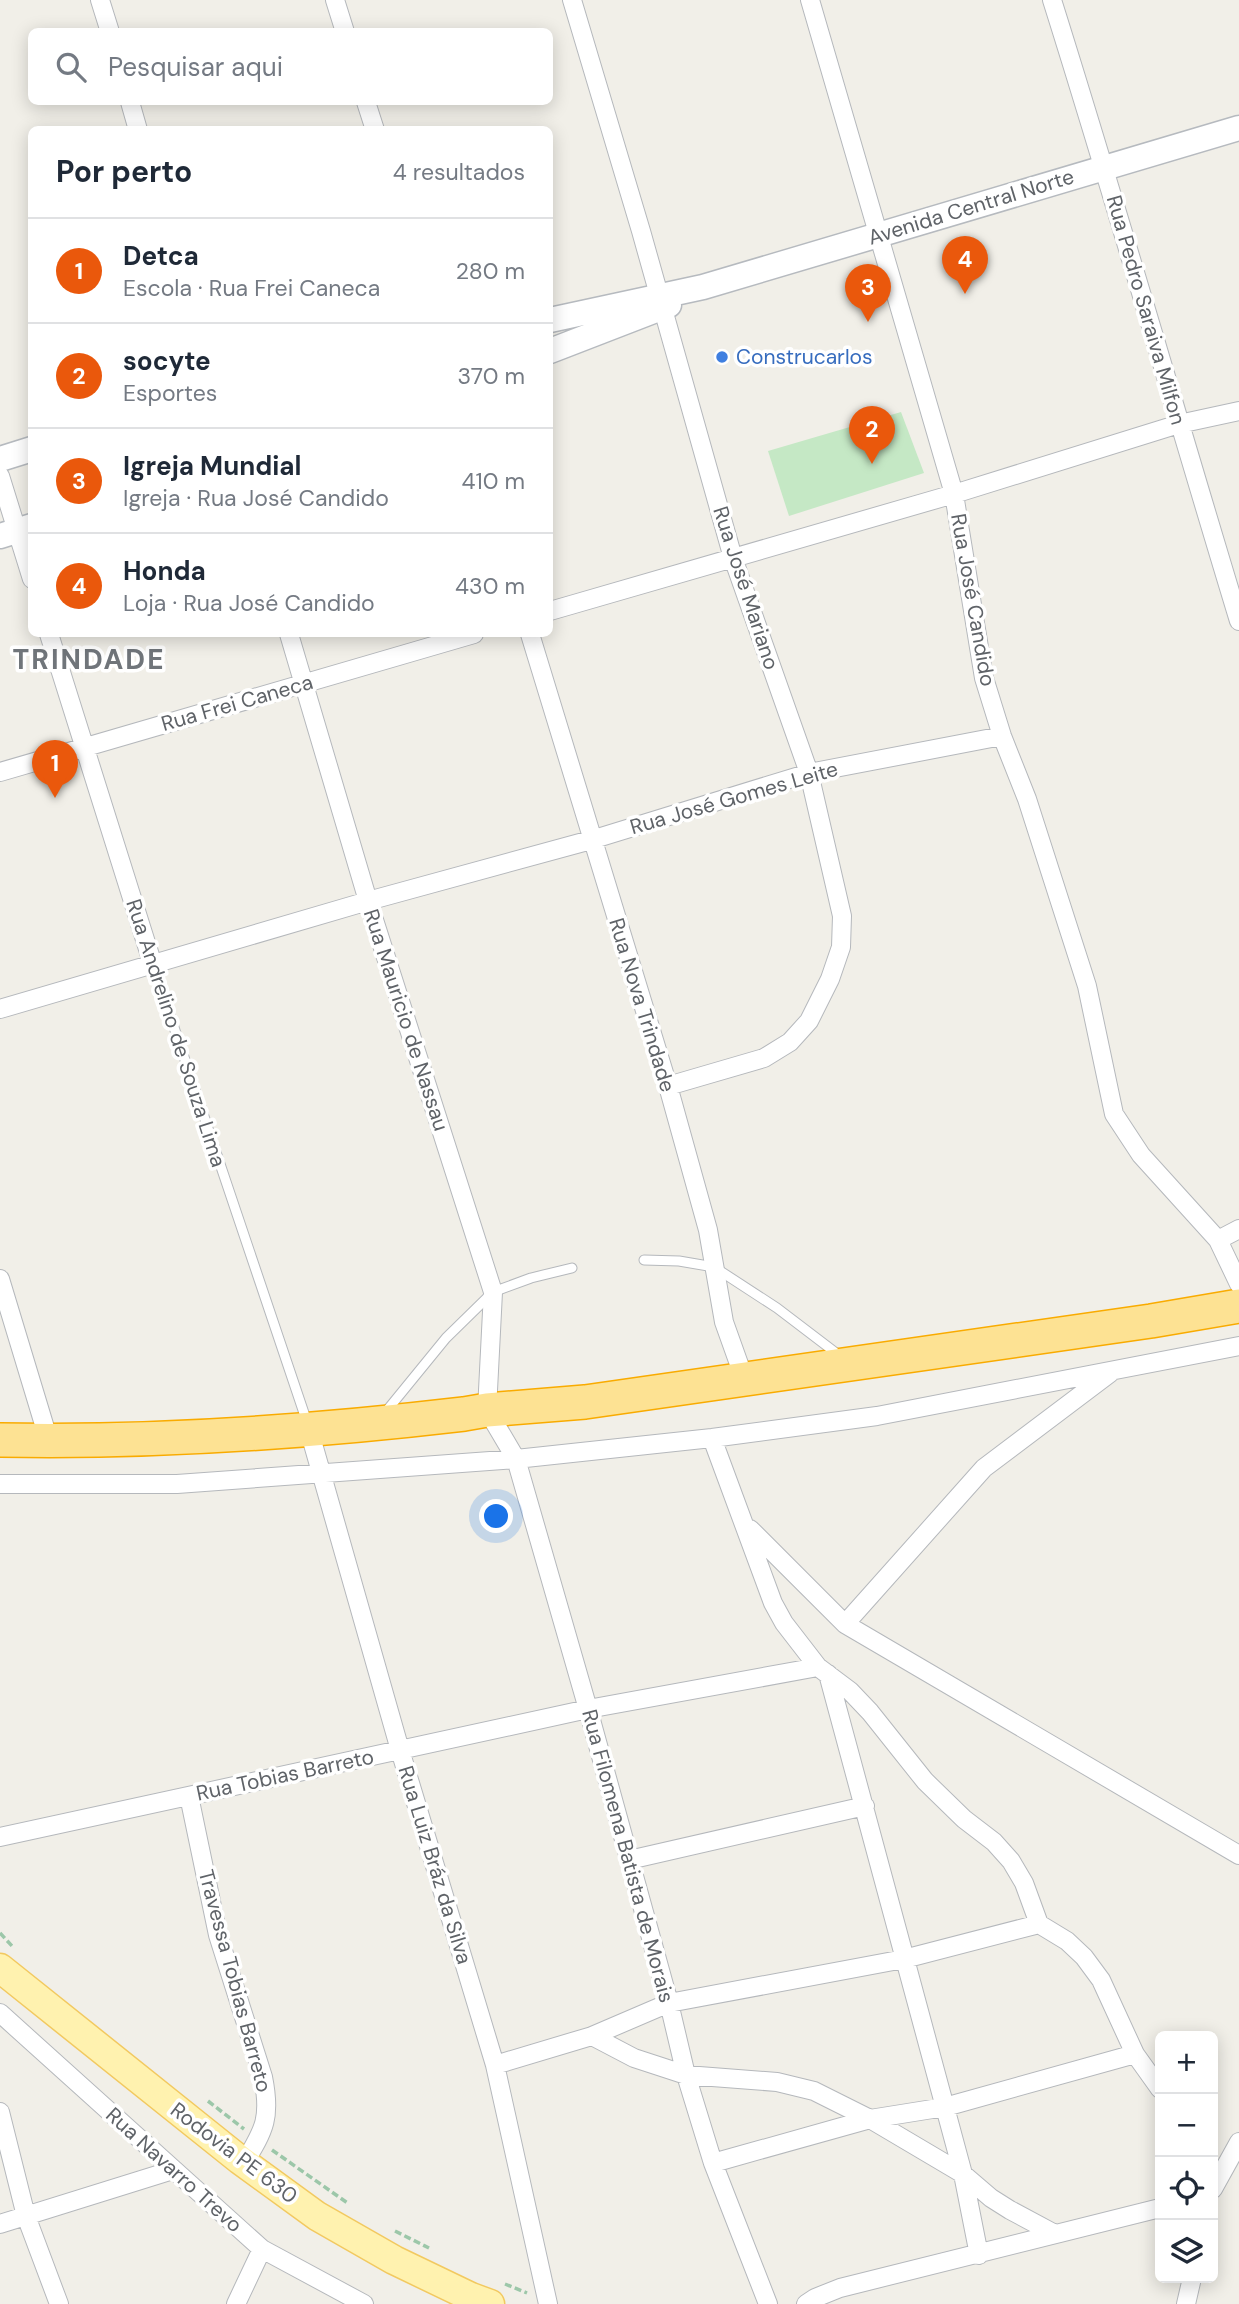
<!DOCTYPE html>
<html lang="pt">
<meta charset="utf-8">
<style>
body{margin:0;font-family:"DM Sans",sans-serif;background:#f2f2f3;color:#1f2937}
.controls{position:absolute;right:21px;bottom:21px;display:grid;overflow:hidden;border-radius:10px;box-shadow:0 4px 18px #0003}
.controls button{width:63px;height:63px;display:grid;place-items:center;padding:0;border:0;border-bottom:2px solid #e0e1e3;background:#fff;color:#1f2937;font:35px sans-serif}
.you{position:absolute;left:497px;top:1517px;width:24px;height:24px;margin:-18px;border:5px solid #fff;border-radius:50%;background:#1a73e8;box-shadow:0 0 0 10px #1a73e833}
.badge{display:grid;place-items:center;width:46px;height:46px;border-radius:50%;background:#ea580c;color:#fff;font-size:23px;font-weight:700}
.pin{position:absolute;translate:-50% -58px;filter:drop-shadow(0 2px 4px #0008)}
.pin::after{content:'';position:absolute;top:37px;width:24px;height:21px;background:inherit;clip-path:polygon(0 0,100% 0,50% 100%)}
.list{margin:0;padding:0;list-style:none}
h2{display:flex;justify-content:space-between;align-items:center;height:91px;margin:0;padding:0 28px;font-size:30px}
h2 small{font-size:23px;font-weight:400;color:#747a83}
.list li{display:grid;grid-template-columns:46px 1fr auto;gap:21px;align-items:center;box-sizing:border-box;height:105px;padding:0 28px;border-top:2px solid #e0e1e3}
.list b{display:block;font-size:26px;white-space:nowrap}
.list p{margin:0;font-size:23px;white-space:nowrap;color:#747a83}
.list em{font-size:23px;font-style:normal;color:#747a83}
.icon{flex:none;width:38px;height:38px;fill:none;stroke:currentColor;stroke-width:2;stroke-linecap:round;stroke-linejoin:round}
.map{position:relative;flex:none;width:1239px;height:2304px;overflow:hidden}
.search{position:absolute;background:#fff;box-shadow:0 4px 18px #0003;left:28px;top:28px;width:525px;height:77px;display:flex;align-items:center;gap:18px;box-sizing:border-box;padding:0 24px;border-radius:10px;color:#747a83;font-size:26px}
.panel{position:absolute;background:#fff;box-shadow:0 4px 18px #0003;left:28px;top:126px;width:525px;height:511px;border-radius:10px}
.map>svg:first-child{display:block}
.green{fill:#c5e8c5}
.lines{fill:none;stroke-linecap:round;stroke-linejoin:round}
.lane-casing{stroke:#b5b8bc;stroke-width:11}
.street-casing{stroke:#b5b8bc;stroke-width:20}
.secondary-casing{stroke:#b6babf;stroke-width:27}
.primary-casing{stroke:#f2c960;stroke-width:31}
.highway-casing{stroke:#f9ab00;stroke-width:36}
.path{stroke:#9cc7a9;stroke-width:3.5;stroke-dasharray:7 3.5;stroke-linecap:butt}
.lane{stroke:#fff;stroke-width:9}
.street{stroke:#fff;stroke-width:18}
.secondary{stroke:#fff;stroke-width:24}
.primary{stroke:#fff2af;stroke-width:28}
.highway{stroke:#fde293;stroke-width:33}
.shop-dot{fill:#3f7fe0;stroke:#fff;stroke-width:2.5}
.labels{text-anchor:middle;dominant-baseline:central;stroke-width:7;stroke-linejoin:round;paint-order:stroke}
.street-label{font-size:21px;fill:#5f6368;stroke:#fff}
.shop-label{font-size:21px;fill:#366cbe;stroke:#fff;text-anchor:start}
.district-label{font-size:28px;font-weight:bold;letter-spacing:2px;fill:#70757a;stroke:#fff}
</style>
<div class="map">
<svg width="1239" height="2304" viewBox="0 0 1239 2304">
<rect width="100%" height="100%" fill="#f1efe8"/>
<!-- green -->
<path class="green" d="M901,412l23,61 -135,43 -21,-65z"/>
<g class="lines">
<!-- lane casing -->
<g class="lane-casing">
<path id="lane" d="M153,965l154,457
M644,1260l35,1 35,6 63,41 63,48
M384,1414l62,-76 47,-46 38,-14 41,-10"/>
</g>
<!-- street casing -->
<g class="street-casing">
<path id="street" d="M100,0l10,32
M335,0l10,32
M572,0l69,231 92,327 76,215 33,143 -1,31 -11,32 -21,42 -19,21 -26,16 -96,28
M810,0l144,494 30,184 18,58 25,63 60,187 27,128 27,41 77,85 21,44
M1052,0c65,206 124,414 187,621
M130,102l8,28
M366,102l9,28
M0,476l32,103
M550,611l404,-117 225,-70 60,-13
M49,634l104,331
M289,634l79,267 125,391 -6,118 29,49 72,250 81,294 17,72 27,88 55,141
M530,634l138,452 40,144 16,92 20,56
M0,772l474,-138
M0,1009l368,-108 223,-61 218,-67 193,-37
M1218,1240l21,-11
M0,1279l49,162
M309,1430l91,320 95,315 53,239
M712,1438l61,165 11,20 34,44 32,24 20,21 55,69 39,38 30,23 17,19 13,22 15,41 28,17 17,16 17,23 34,74 25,35
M0,1484h177l339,-25 196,-21 165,-22 362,-70
M750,1529l95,95 394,231
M845,1624l139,-156 126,-95
M828,1674l135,500 16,81
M189,1796l29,139 45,142c8,40 2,52 -19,86
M0,1837l588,-128 230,-42
M629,1860l236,-54
M0,2013l262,236 102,55
M592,2036l77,-33 235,-44 135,-35
M495,2065l97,-29 42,22 52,17 91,7 37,9 56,28 93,55 28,24 19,12 43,23
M0,2112l26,104 33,88
M713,2163l157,-44 75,-12 190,-53
M1213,2189l26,-47
M0,2224l173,-54
M236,2304l26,-55
M806,2304l9,-6 25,-10 320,-80
M1186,2304l6,-26"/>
</g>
<!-- secondary casing -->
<g class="secondary-casing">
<path id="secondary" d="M550,320l153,-33 536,-159
M550,351l119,-46
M0,459l32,-10
M0,536l32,-10"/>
</g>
<!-- primary casing -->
<g class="primary-casing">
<path id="primary" d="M0,1968l240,192 77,56 77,44 77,37 19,7"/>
</g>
<!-- highway casing -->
<g class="highway-casing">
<path id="highway" d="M0,1440c155,3 310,-8 464,-26l23,-4 98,-8 566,-81 88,-15"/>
</g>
<!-- path -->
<path class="path" d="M0,1933l13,14
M208,2101l36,28
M272,2150l77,54
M395,2231l34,17
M505,2284l22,9"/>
<!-- lane -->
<use href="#lane" class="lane"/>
<!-- street -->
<use href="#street" class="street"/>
<!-- secondary -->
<use href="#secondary" class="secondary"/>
<!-- primary -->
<use href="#primary" class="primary"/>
<!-- highway -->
<use href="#highway" class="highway"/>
</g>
<!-- markers -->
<circle class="shop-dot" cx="722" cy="357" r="7"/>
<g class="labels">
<!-- street labels -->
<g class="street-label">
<text transform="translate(971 207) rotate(-17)">Avenida Central Norte</text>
<text transform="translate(1146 310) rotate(74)">Rua Pedro Saraiva Milfon</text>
<text transform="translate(746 588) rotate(72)">Rua José Mariano</text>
<text transform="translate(973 600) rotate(80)">Rua José Candido</text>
<text transform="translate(237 703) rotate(-16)">Rua Frei Caneca</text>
<text transform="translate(734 798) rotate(-16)">Rua José Gomes Leite</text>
<text transform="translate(642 1005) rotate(73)">Rua Nova Trindade</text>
<text transform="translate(406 1020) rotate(72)">Rua Mauricio de Nassau</text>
<text transform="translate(176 1033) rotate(72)">Rua Andrelino de Souza Lima</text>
<text transform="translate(285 1775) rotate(-12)">Rua Tobias Barreto</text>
<text transform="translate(628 1856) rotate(75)">Rua Filomena Batista de Morais</text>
<text transform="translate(435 1865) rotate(73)">Rua Luiz Bráz da Silva</text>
<text transform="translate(235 1981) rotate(75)">Travessa Tobias Barreto</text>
<text transform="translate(234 2153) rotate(37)">Rodovia PE 630</text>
<text transform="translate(174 2170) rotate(42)">Rua Navarro Trevo</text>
</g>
<!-- shop labels -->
<g class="shop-label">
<text x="736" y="357">Construcarlos</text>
</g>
<!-- district labels -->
<g class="district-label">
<text x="89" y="659">TRINDADE</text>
</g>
</g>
</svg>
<div class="controls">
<button>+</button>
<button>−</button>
<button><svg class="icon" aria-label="locate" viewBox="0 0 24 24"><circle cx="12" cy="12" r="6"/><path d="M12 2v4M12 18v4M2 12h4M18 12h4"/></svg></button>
<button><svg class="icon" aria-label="layers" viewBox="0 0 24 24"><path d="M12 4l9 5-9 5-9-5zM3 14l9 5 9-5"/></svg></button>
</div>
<div class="you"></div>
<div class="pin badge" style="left:55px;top:798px">1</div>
<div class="pin badge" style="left:872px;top:464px">2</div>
<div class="pin badge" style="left:868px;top:322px">3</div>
<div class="pin badge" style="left:965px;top:294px">4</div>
<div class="search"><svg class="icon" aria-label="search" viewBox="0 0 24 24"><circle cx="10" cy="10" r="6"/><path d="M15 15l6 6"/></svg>Pesquisar aqui</div>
<section class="panel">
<h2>Por perto<small>4 resultados</small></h2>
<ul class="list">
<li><span class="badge">1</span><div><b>Detca</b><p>Escola · Rua Frei Caneca</p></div><em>280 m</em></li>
<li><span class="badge">2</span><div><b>socyte</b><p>Esportes</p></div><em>370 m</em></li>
<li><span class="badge">3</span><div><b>Igreja Mundial</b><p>Igreja · Rua José Candido</p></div><em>410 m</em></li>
<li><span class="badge">4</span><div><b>Honda</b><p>Loja · Rua José Candido</p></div><em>430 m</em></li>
</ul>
</section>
</div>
